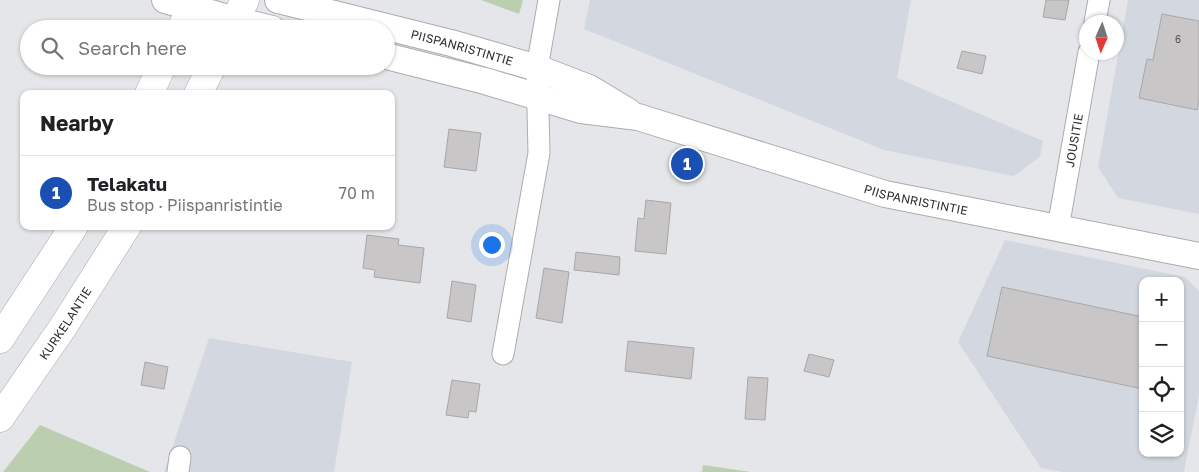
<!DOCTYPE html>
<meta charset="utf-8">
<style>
body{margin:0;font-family:"Golos Text",sans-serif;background:#f6f6f6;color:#202124}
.controls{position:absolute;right:15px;bottom:15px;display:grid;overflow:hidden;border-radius:10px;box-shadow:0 1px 4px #0004}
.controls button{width:45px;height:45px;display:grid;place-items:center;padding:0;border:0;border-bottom:1px solid #e0e0e0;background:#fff;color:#202124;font:25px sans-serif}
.compass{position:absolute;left:1079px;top:15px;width:45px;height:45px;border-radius:50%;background:#fff;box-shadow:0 1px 4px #0004;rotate:183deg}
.you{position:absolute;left:491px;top:244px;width:18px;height:18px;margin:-12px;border:4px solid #fff;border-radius:50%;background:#1a73e8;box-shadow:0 0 0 8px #1a73e833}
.badge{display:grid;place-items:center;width:32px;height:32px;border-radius:50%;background:#305ccc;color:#fff;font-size:16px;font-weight:700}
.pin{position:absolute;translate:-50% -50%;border:2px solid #fff;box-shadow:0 1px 5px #0006}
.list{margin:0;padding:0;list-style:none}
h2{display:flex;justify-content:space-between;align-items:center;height:65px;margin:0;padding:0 20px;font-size:21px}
h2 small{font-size:16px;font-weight:400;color:#757577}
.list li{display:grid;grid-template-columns:32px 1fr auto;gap:15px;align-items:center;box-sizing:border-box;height:75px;padding:0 20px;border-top:1px solid #e0e0e0}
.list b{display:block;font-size:19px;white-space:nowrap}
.list p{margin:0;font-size:16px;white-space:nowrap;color:#757577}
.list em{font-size:16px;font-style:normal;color:#757577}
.icon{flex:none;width:28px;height:28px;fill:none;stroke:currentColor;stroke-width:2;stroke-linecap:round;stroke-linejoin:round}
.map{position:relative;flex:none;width:1199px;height:472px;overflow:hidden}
.search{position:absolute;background:#fff;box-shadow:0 1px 4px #0004;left:20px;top:20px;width:375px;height:55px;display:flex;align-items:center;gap:12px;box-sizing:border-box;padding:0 18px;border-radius:28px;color:#757577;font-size:19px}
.panel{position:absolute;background:#fff;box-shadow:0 1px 4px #0004;left:20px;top:90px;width:375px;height:140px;border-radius:10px}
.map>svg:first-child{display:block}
.built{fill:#d3d8e0;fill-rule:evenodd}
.green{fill:#bbceb0}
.building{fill:#c8c6c7;stroke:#a9a6a8}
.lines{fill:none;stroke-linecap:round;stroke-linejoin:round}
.minor-casing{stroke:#abacae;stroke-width:23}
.tertiary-casing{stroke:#abacae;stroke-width:28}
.secondary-casing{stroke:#abacae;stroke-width:29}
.motorway-casing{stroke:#abacae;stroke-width:29}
.minor{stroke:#fff;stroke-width:21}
.tertiary{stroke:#fff;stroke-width:26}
.secondary{stroke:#fff;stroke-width:28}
.motorway{stroke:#fff;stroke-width:28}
.labels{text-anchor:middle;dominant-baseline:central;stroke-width:4;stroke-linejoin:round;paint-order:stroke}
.number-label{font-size:10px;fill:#525252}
.street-label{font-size:12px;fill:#2a2b2b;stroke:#fff}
</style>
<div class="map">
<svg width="1199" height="472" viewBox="0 0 1199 472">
<rect width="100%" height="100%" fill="#e5e6e9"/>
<!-- built -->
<path class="built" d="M590,0h321l-14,78 146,63 -3,16 -26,19 -130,-26 -300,-121z
M1128,0h71v214l-81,-16 -20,-31z
M1005,240l180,37 14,14v104l-15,77h-121l-22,-4 -83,-126zM1143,281h37v172h-37z
M209,338l143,24 -18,110h-170z"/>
<!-- green -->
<path class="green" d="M481,0h42l-4,14z
M40,425l110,47h-147z
M703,465l48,7h1h-50z"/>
<!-- building -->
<path class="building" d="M1046,0h23l-4,20 -22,-3z
M1162,14l37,7v79l-2,10 -58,-12 8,-39 6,1z
M962,51l24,5 -4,18 -25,-6z
M449,129l32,4 -5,38 -32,-4z
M646,200l25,3 -5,51 -31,-3 3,-33 6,1z
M367,235l32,4 -1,6 26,3 -4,35 -46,-6 1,-7 -12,-2z
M576,252l44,5 -1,18 -45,-5z
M544,268l25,4 -7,51 -26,-5z
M452,281l24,4 -5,37 -24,-4z
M1002,287l141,30v72l-156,-33z
M628,341l66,7 -3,31 -66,-8z
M809,354l25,6 -5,17 -25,-6z
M145,362l23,5 -4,22 -23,-4z
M748,377l20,1 -3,42 -20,-1z
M452,380l28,4 -4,28 -7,-1 -1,7 -22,-3z"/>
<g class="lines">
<!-- minor casing -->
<g class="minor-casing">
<g id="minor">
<path d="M1095,22l4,-22"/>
<path id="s1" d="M1058,228l31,-176"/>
<path d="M503,354l36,-201 -2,-85 12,-68"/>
<path d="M178,472l2,-15"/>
</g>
</g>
<!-- tertiary casing -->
<g class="tertiary-casing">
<g id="tertiary">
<path d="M165,0l70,20 37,9"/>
<path id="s2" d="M278,0l173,43 86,25 52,20 40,24"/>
<path id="s3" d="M386,56l99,25 96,29 57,7 247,77 314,62"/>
</g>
</g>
<!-- secondary casing -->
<g class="secondary-casing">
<path id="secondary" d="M235,20l10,-20"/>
</g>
<!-- motorway casing -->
<g class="motorway-casing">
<g id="motorway">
<path d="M181,29l11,-22"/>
<path d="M231,29l4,-9"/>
<path d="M149,94l13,-28"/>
<path d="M198,94l14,-28"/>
<path d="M0,339l74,-113"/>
<path id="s4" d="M0,418l63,-91 64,-101"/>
</g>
</g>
<!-- minor -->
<use href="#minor" class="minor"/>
<!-- tertiary -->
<use href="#tertiary" class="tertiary"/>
<!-- secondary -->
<use href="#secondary" class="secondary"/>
<!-- motorway -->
<use href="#motorway" class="motorway"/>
</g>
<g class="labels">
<!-- number labels -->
<g class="number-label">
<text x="1178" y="39">6</text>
</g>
<!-- street labels -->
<g class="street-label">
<text stroke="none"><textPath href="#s2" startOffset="190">PIISPANRISTINTIE</textPath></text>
<text stroke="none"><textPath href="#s1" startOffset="89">JOUSITIE</textPath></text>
<text stroke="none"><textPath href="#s3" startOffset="550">PIISPANRISTINTIE</textPath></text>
<text stroke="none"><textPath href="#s4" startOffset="115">KURKELANTIE</textPath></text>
</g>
</g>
</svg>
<div class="controls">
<button>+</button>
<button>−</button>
<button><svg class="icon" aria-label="locate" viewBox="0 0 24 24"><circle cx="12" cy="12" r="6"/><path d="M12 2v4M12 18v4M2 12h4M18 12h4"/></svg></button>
<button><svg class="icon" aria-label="layers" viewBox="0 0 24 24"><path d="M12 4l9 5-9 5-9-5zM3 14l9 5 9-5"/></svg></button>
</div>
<svg class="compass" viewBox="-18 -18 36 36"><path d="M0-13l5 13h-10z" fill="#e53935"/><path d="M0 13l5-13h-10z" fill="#757577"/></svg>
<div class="you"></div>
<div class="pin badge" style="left:687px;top:164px;background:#1a4fb4">1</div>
<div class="search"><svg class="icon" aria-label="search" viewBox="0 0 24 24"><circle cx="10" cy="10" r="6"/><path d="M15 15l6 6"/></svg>Search here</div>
<section class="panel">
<h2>Nearby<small></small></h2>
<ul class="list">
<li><span class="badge" style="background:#1a4fb4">1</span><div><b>Telakatu</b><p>Bus stop · Piispanristintie</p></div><em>70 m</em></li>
</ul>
</section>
</div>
